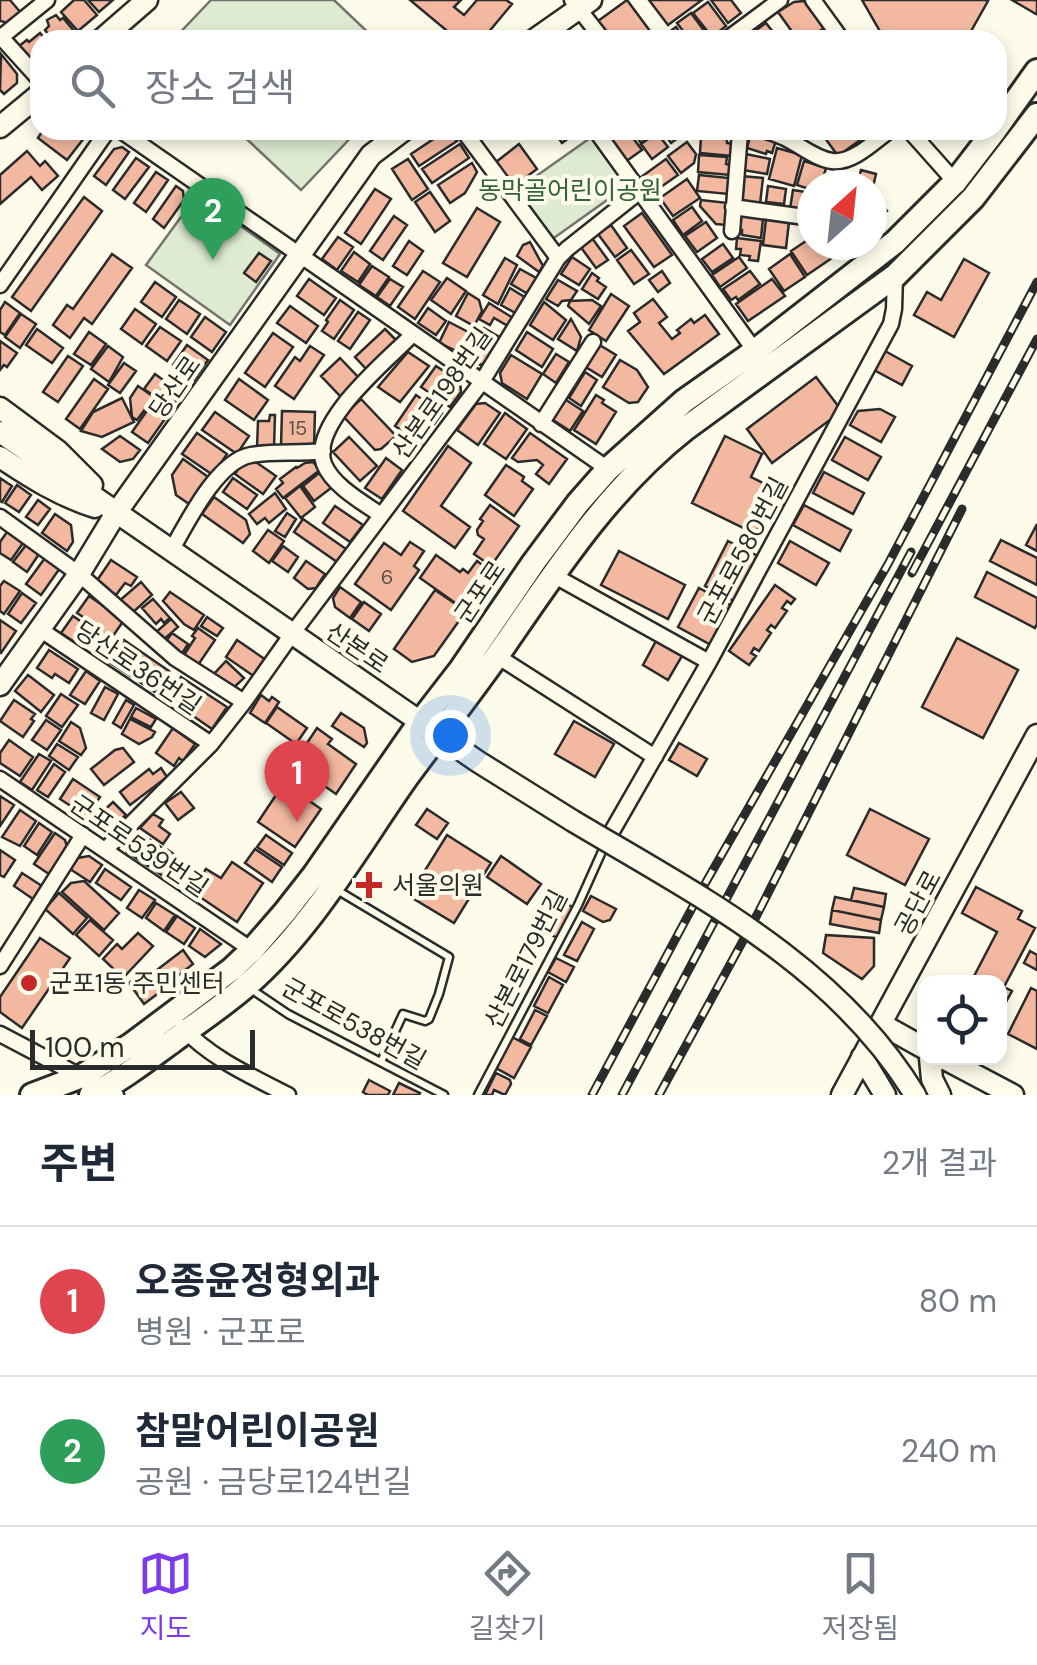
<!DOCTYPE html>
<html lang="ko">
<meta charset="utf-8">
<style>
body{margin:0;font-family:"DM Sans","Noto Sans KR",sans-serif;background:#f2f2f3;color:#1f2937}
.controls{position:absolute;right:30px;bottom:30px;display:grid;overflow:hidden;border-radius:20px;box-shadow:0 5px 15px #0003}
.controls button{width:90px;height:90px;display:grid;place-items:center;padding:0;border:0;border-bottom:2px solid #e0e1e3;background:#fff;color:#1f2937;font:50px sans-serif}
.compass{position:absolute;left:797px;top:170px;width:90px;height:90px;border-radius:50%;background:#fff;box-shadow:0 5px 15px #0003;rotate:27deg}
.scale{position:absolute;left:30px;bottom:25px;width:225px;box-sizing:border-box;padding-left:10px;border:5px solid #2b2b2b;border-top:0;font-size:28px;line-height:35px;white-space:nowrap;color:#2b2b2b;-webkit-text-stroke:8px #fdfbea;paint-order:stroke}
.you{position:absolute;left:450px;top:735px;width:35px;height:35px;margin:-25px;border:8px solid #fff;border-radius:50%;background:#1a73e8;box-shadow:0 0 0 15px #1a73e833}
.badge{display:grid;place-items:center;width:65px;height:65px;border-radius:50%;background:#7c3aed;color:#fff;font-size:32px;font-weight:700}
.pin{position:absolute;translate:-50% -82px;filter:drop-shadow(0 2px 5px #0008)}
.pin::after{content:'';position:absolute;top:52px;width:35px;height:30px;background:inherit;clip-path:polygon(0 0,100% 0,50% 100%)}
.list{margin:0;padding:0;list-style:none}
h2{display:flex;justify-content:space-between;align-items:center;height:130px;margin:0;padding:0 40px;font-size:42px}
h2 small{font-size:32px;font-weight:400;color:#747a83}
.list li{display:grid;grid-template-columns:65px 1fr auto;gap:30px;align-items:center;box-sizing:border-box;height:150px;padding:0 40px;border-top:2px solid #e0e1e3}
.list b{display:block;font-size:38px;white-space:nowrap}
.list p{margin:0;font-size:32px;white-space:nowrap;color:#747a83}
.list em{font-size:32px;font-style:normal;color:#747a83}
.icon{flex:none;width:55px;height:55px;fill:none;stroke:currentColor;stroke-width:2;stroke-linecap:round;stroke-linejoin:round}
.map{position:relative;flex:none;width:1037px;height:1095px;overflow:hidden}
.search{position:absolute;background:#fff;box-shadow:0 5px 15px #0003;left:30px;right:30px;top:30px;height:110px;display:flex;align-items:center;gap:25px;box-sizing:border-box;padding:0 35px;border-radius:30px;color:#747a83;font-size:38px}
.sheet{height:430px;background:#fff}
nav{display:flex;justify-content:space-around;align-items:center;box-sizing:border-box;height:140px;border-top:2px solid #e0e1e3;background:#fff;font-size:28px;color:#747a83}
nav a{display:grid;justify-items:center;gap:5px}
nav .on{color:#7c3aed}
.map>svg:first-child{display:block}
.green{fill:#deebd1;stroke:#74746e;stroke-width:2.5}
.building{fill:#f2b8a0;stroke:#2b2b2b;stroke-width:2.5}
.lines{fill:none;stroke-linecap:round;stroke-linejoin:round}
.lane-casing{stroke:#2b2b2b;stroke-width:11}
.street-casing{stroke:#2b2b2b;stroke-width:19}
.secondary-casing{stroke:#2b2b2b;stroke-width:25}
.primary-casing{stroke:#2b2b2b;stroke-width:28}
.lane{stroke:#fdfbea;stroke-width:6}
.street{stroke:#fdfbea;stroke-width:14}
.secondary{stroke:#fdfbea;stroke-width:20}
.primary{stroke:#fdfbea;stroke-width:22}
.rail-casing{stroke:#2b2b2b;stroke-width:9}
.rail{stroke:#fdfbea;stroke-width:5;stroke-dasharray:15;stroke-linecap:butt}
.secondary-bridge-casing{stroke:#2b2b2b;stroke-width:25;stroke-linecap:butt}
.secondary-bridge{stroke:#fdfbea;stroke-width:20}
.poi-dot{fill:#c62828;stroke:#fdfbea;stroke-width:4}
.labels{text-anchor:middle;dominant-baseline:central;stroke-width:8;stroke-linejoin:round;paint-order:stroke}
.number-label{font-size:20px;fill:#5d4e48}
.park-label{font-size:25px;fill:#34623c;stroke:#fdfbea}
.street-label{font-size:25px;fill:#2b2b2b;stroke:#fdfbea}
.poi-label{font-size:25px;fill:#2b2b2b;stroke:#fdfbea;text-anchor:start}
</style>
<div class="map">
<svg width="1037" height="1095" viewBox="0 0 1037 1095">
<rect width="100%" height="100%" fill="#fdfbea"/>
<!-- green -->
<path class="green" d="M211,0h123l42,40h-203z
M237,130h121l-57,60z
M593,136l32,45 -1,7 -73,52 -36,-49z
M197,195l83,59 -50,71 -84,-60z"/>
<!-- building -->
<path class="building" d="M0,0h10l11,13 -12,10 -9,-2z
M74,0h10l13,15 -19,16 -17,-19z
M88,0h25l-14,12z
M410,0h51l-7,7 10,8 13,-15h29l6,4 -30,36h-24z
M627,0l23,31 -12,9h-25l-15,-19z
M649,0h53l-34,25z
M711,0h20l10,13 -13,10z
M862,0h123l3,1 -22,39h-81z
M1012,0h25v12l-1,2z
M804,1l20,27 -17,12h-9l-20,-28 16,-10z
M708,2l18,24 -14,11 -19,-24z
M691,13l20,27h-21l-13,-17z
M56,15l4,5 3,-2 12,14 -9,8h-13l-8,-10 4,-4 -2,-6z
M766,23l11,14 -4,3h-31z
M676,27l9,13h-23l-1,-2z
M40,33l6,7h-6v22h-7l-14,-16 8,-6 2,2z
M1,54l16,20v9l-13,11 -4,-4z
M43,130h37l4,8 -17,22 -29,-22z
M447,130l10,11 -38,25 -8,-12z
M553,130h27l-18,13z
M620,130h7l15,20 -17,12 -14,-18 1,-8z
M632,130h25v1l-16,12z
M662,130h23l1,2 -15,11z
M706,130h27l-1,5 -26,-2z
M836,130h38l-36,26 -13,-18z
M657,133l11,14 -16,12 -11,-15z
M751,133l25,7 -4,13 -5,-2 -1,3 -19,-6z
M701,137l26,2v4l6,1 -1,12 -32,-3z
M687,142l9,12 -2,9 -13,10 -13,-17z
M460,144l9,14 -37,25 -10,-14z
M519,144l18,25 -23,17 -18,-24z
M122,147l7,5 -23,33 -12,-9 20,-27z
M777,148l25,7 -8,31 -25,-7z
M27,151l13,15 5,-5 13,15 -16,14 -11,-13 -31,27v-29z
M746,154l24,5 -3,15 -24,-4z
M699,155l28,2 -1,7 5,1 -1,10 -32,-3z
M136,158l13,9 -24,32 -12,-9z
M408,159l20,30 -16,11 -20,-31z
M666,159l12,16 -30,21 -11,-16z
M804,161l22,7 -5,17h-9v5l-15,-5z
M472,163l5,9 -12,21 -15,10 -12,-18z
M861,170l15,4 -3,13 -1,-2 -15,-1z
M156,172l12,8 -22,32 -12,-9z
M699,175l30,3 -1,16 -31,-3z
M828,175l20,8v2h-24z
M741,176l22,2 -3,26 -22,-3z
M687,179l13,19 -27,18 -13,-18z
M176,186l7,5 1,9 -20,28 -11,-9z
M768,186l18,3 -2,15 -18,-2z
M375,189l16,10 -30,45 -16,-11z
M793,190l19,3 -3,19 -19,-3z
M430,192l20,29 -15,11 -20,-30z
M84,197l18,14 -71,100 -19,-14z
M701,200l27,3 -2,22 -10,-1 -16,-18z
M872,200l6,6 2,-3 7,8 -15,13z
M692,207l10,14 -19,14 -10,-15z
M477,208l23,14 -33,55 -24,-14z
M642,213l30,42 -18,12 -30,-41z
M394,216l13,9 -24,35 -13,-9z
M741,216l22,3 -2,19 -19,-3v-5h-3z
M766,219l23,3 -3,26 -23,-3z
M706,222l11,16 -20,14 -12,-16z
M611,225l16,23 -12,9 -17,-23z
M338,237l15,10 -16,23 -15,-11z
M812,237v8h16l7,11 -28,19 -16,-24z
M592,238l16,22 -12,8 -16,-22z
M737,238l24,3 -3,20 -9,-1 1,-4 -10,-1 1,-6h-5z
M409,241l14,10 -16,24 -14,-9z
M530,242l13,24 -4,6 -22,-16 6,-11z
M723,244l10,14 -21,14 -10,-13z
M631,250l18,24 -15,10 -17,-24z
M354,252l16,12 -12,18 -17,-11z
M259,253l12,8 -15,21 -12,-9z
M112,254l20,14 -40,56 -8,-6 -14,20 -17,-13 14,-20 6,4z
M790,254l15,23 -21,14 -15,-22z
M572,257l18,12 -11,16 -18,-11z
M739,257l8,11 -27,19 -8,-12z
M505,258l12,7 -19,39 -15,-9z
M964,259l25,14 -35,64 -40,-22 13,-23 14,8z
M372,266l17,11 -13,19 -17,-11z
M520,269l18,10 -10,15 -17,-10z
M423,271l17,11 -25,37 -17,-12z
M662,271l8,12 -12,9 -9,-12z
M750,271l10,13 -22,16 -2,-3 -5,3 -8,-11z
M592,273l7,5 -2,3 9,6 -8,12 -16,-10z
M447,278l19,13 -15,23 -20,-14z
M309,279l27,19 -12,17 -27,-19z
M390,279l13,8 -13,19 -13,-9z
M772,279l13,17 -37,25 -12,-17z
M558,280l19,11 -6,9 -9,1 -4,5 -12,-7z
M155,282l21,15 -14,20 -21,-15z
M510,288l16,10 -9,16 -16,-9z
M468,293l11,7 3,11 -8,15 -18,-10z
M611,294l18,12 -23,35 -17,-11z
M653,299l14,18 -8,6 13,16 8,-6 -3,-3 14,-11 3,4 11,-8 14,19 -55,40 -36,-43 12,-9 -6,-9z
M179,300l21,14 -13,20 -21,-15z
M340,300l14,10 -20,29 -12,-8 6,-9 -2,-2z
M592,300l9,6 -12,18 -21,-18 2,-5z
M5,302l15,11 -15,22 -5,-3v-22z
M544,302l22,18 -13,20 -23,-15z
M489,303l24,15 -5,8 -14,-8 -4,7 -11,-6z
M290,306l28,20 -12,17 -29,-20z
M428,308l18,13 -10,14 -18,-12z
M135,309l21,15 -14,20 -21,-15z
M358,312l12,8 -20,29 -12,-8z
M21,314l15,10 -16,24 -15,-11z
M205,317l21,15 -14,20 -21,-15z
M571,319l10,18 -4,14 -19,-12z
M449,322l23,12 -10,20 -23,-11z
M160,327l21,14 -14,20 -21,-15z
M484,328l17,10 -15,25 -6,2 -13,-8z
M37,329l26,19 -11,15 -26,-18z
M385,329l14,14 -31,28 -13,-14z
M89,332l17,12 -15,21 -17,-11z
M527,332l26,17 -11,18 -26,-17z
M273,333l20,14 -28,40 -20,-14z
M0,341l17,12 -10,14 -3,-2 -4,5z
M598,344l18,11 -14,22 -18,-11z
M187,345l21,15 -14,20 -21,-15z
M108,346l15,11 -14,25 -18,-13z
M310,346l14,9 -30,44 -19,-13 20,-29 5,4z
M885,351l27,15 -10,19 -28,-15z
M408,352l21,14 -29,36 -22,-15z
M556,354l13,8 -13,21 -13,-9z
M511,355l31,19 -15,25 -25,-16 -2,-10z
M68,356l15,10 -25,36 -15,-10z
M340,358l20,21 -19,18 -20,-21z
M620,360l17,10 11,17 -10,15 -9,1 -26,-16z
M124,363l12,8 -16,22 -12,-8z
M436,366l24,16 1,10 -11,15 -29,-20z
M585,372l12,8 -16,26 -12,-8z
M155,374l26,19 -10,15 -27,-19z
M816,377l26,34 -70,52 -25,-34z
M94,379l14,10 -28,40 -14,-10z
M239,379l29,21 -14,20 -29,-20z
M138,386l16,11 -17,23 -5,-3 -2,-19z
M416,395l26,18 -26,37 -10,-8 1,-2 -9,-6 3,-4 -6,-4z
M596,395l8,5 -2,3 14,9 -20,32 -22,-14z
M560,396l23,15 -13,20 -23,-15z
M122,398l12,24 -32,15 -21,-6 12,-19z
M361,399l35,37 -15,13 -6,1 -32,-34z
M485,403l15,10 -22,32 -21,-15 19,-26z
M151,405l16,11 -19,27 -16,-11z
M880,409l15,8 -14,25 -31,-17 8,-14z
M282,411l33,1 -1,34 -33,-1z
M215,412l34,24 -12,18 -35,-24z
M505,413l22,16 -21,30 -22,-15z
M270,415h5l-1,33 -17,-1 1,-26h11z
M197,433l30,21 -14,21 -31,-21z
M530,433l37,26 -18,25 -13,-10 7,-9 -6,-5 -19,2 -6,-4z
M120,436l20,14 -7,9 -13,3 -18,-13z
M725,436l37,18 -11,23 26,13 -21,44 -64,-31z
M349,437l28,29 -17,15 -27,-29z
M845,437l36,20 -13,23 -36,-20z
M448,446l23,17 -30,43 29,21 -15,21 -52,-37z
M386,458l16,12 -20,29 -17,-11z
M183,459l28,20 -19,27 -16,-11 -4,-20z
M253,460l23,16 -13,18 -28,-20 8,-12z
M313,462l7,8 -37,28 -7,-9 7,-6 -3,-4 16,-12 1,1 8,-5z
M506,465l18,12 -2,4 11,8 -19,27 -29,-21z
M824,472l40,21 -11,21 -40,-21z
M319,473l12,15 -17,13 -11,-15z
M0,478l12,8 -10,16 -2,-1z
M233,478l24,17 -10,14 -24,-17z
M17,485l14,10 -12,17 -14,-9z
M300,486l15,21 -14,11 -16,-20z
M275,493l11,16 -17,14 -4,-5 -8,6 -8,-10z
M214,497l32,23 4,14 -7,9 -41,-29z
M38,500l12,9 -12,16 -12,-8z
M490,505l29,21 -28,40 -17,-12 10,-15 -6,-4 -1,-5 6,-9 -3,-2z
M804,505l47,25 -11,21 -47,-26z
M335,506l28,19 -13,17 -27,-19z
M287,513l9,6 -11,18 -10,-6z
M55,514l16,11 2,17 -6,9 -25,-18z
M303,519l43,30 -9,13 -43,-30z
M1037,524v27l-11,-6z
M268,530l16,11 -15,22 -16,-12z
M7,532l16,11 -12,17 -11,-7v-11z
M1001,540l36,18v27l-47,-24z
M728,541l30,15 -24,45 -29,-15z
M790,541l39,22 -13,22 -38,-22z
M410,542l14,9 -10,15 5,4 -28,40 -36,-26 29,-41 17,12z
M26,545l13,9 -12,18 -14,-10z
M283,546l15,11 -10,15 -16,-11z
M619,551l66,34 -17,34 -67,-34z
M436,555l24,17 3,-3 5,4 9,-12 11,8 -27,38 -41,-29z
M45,558l15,10 -19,27 -15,-11z
M111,560l26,17 -6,9 -6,-3 -9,12 -20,-13z
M306,561l19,13 -9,14 -8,1 -14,-11z
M987,572l50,26v26l-2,4 -60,-31z
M4,581l16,10 -16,23 -4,-3v-25z
M141,582l11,13 -22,20 -12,-13z
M775,585l20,14 -4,5 -4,-3 -5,7 5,3 -12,17 -4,-3 -4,5 4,3 -12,18 -5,-3 -3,5 5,3 -7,9 -20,-14z
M340,587l21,15 -11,16 -15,-11 -2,-9z
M699,588l35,19 -21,39 -35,-19z
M435,590l31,21 -32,45 -22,6 -18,-13z
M170,592l34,23 -10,15 -10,-6 -21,-23z
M22,593l14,10 -15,20 -13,-9z
M89,596l35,24 -20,29 -13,-8 9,-13 -23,-15z
M153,599l17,19 -6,5 -3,-4 -5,5 -14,-16z
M364,602l17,12 -12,17 -17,-12z
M73,616l19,13 -12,17 -19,-13z
M207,617l16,11 -6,8 -16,-10z
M171,619l7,8 -16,14 -7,-8z
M0,620l16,11 -15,22h-1z
M198,628l17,12 -17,25 -14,-10 11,-17 -3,-2z
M172,633l16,11 -7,11 -17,-11z
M957,638l61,32 -35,68 -61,-31z
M124,640l45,31 -14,21 -46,-30z
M237,640l29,20 -11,17 -29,-20z
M656,641l26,15 -14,24 -25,-15z
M49,650l29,19 -9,14 -14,-9 -3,4 -15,-10z
M226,661l18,17 -14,13 -17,-16z
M86,671l14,10 -15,23 -15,-9z
M28,675l26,20 -13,17 -26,-21z
M181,677l46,30 -15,22 -45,-31z
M105,687l13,7 -14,26 -13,-7z
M61,694l17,11 -16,22 -16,-11z
M261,695l8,6 3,-4 7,5 -14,21 -15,-10z
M14,700l21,14 -4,5 3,2 -11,16 -23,-16z
M126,700l8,5 -13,23 -8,-5z
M277,707l30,21 -11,16 -30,-21z
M136,708l20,11 -5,8 -20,-10z
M341,713l23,15 3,15 -3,4 -32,-21z
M130,719l25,13 -3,5 -13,7 -17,-10z
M46,720l15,10 -14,20 -15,-10z
M574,721l40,23 -19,33 -40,-23z
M71,722l9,6 6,20 -5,7 -22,-14z
M173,728l22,16 -12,17 -4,-3 -5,8 -18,-13z
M317,728l15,11 -4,5 28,20 -20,30 -43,-30z
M9,740l24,17 -13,19 -20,-13v-10z
M679,743l28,16 -10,17 -28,-16z
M57,744l21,13 -9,13 -20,-14z
M123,748l11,14 -30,23 -13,-16 24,-19z
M39,754l12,7 -19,29 -12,-8z
M54,764l11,8 -17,25 -11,-7z
M161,768l6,9 -37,28 -10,-13 29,-23 4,5z
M73,779l27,18 -9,13 -8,4 -23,-15z
M284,783l37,26 -26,38 -37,-25z
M181,792l13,16 -16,12 -13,-17z
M0,796l14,9 -14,21z
M113,802l13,13 -18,16 -10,-1 -11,-8 6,-8 4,3z
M427,809l21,14 -11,16 -21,-14z
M870,809l59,30 -24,46 -58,-30z
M20,810l16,11 -16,25 -18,-9z
M153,814l10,6 -4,6 11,8 -7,10 -23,-16z
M39,823l13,9 -15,23 -13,-9z
M55,833l10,7 2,7 -18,27 -15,-10z
M140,833l21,14 -13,19 -21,-14z
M266,835l26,18 -8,12 -27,-18z
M447,835l44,28 -37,60 -45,-27z
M255,849l27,18 -10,15 -27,-19z
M0,850l15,10 -11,17 -4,-2z
M168,850l18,13 -14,19 -18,-12z
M89,856l13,9 -12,17 -20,-13 8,-11z
M501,856l40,28 -14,20 -40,-27z
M232,862l31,21 -26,39 -46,-31 15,-22 15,9z
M105,869l26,18 -10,13 -25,-17z
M22,873l20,13 -9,13 -19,-13z
M84,881l35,32 -15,17 -42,-38 9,-9z
M976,887l46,24 -4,8 17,9 -31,59 8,4 -11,20 -1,-1v-28h-29l26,-50 -35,-19z
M854,888l32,6 -2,13 -33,-7z
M139,890l16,10 -13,18 -15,-10z
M59,893l28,25 -14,16 -28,-25z
M591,896l25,13 -6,11 -7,2 -20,-11z
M835,897l49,10 -3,13 -49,-10z
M557,898l17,10 -17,30 -17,-10z
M156,903l19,12 -11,16 -18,-13z
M832,910l49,10 -2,13 -49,-9z
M177,916l18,12 -11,16 -18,-12z
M90,920l23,20 -14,16 -23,-21z
M582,922l12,7 -17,32 -13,-6z
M200,929l21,15 -16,13 -16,-11z
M138,933l15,13 -30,32 -20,-19 14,-15 5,5z
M826,935l48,3v28l-12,13 -39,-26z
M40,938l30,20 -48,70 -22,-16v-15z
M183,950l10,14 -34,26 -10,-14z
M1030,951l7,4v15l-13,-7z
M556,958l18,9 -8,15 -18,-10z
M137,977l5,7 7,-6 11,14 -16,12 -15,-21z
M549,977l14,8 -15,28 -14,-7z
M1031,988l6,3v58l-29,-15z
M535,1010l12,6 -16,29 -11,-6z
M510,1036l21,11 -17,31 -20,-11z
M496,1073l14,7 1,4 -6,11 -11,-5 -2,5h-7z
M369,1080l21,11 -2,4h-20l-5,-3z
M399,1083l21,10 -1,2h-26z"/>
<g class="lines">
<!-- lane casing -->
<g class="lane-casing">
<path id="lane" d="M337,890l112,67 -10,37 -10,25 -4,2 -22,-7 -22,48
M251,989l37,25 156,81
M478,1095l100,-190 26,-58"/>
</g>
<!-- street casing -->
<g class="street-casing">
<path id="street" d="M572,0l31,40
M813,0l29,40
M0,36l40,44
M0,38l47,-38
M726,40l54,-40
M120,130l488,339
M463,130l95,128
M606,130l-7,5 156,216
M764,130c8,3 16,5 23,9 14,7 29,20 45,22 20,3 43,-20 58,-31
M909,130l49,55
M733,207l79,11
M732,231l8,-98 4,-3
M0,285l108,-155
M541,424l52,-82
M381,515c-19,-13 -48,-29 -57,-51 -15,-41 63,-103 88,-129
M0,517l79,57 96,84 69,44
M171,551c16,-28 46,-90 80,-96 23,-4 48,-1 72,-4
M553,575l156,87
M41,630l170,114
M497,656l158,101
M0,779l252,171
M607,840l102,-178 182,-338 3,-15 1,-33
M105,850l106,-106 33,-42 48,-68 189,-251 77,-125 9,-9 73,-58
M0,966l83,-131
M182,1027c28,31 69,49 106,68
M0,1034l116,61"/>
</g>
<!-- secondary casing -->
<g class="secondary-casing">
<path id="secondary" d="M101,40l46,-40
M534,40l57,-40
M0,127l40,-33
M0,408l58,43 34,34
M0,432l477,329 96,60
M0,457c30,20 60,39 95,50
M0,685l79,-111 37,-61 255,-358 33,-25
M881,1024l43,24
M862,1057l23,38
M930,1058l2,21 8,16
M943,1058l70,37
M842,1095l195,-360"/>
</g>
<!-- primary casing -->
<g class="primary-casing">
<path id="primary" d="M997,127l40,-56
M32,1095l50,-19 50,-32 100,-75 20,-19 33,-38 29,-37 106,-153 41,-53 73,-107 44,-59 30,-34 76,-68 71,-50 140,-109 60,-60 40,-52
M91,1095c29,-14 56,-35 82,-54 24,-18 50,-35 73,-55 66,-57 111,-138 161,-209 33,-45 68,-89 99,-134 53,-77 105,-156 179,-214l210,-153 78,-78 64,-83"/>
</g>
<!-- lane -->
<use href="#lane" class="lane"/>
<!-- street -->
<use href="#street" class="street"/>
<!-- secondary -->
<use href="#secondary" class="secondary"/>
<!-- primary -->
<use href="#primary" class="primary"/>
<!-- rail casing -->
<g class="rail-casing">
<path id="rail" d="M912,573l125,-234
M592,1095l114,-213 182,-318 149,-282
M622,1095l289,-543
M659,1095l98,-180 205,-406"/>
</g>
<!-- rail -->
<use href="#rail" class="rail"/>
<!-- secondary-bridge casing -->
<g class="secondary-bridge-casing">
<path id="secondary-bridge" d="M573,821c126,75 264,145 342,274"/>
</g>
<!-- secondary-bridge -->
<use href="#secondary-bridge" class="secondary-bridge"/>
</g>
<!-- markers -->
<g class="poi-dot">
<path d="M364 870h10v10h10v10h-10v10h-10v-10h-10v-10h10z"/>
<circle cx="29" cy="983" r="10"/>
</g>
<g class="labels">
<!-- number labels -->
<g class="number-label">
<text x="298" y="428">15</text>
<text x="387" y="577">6</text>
</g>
<!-- park labels -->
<g class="park-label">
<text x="570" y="190">동막골어린이공원</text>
</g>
<!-- street labels -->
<g class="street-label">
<text transform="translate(175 387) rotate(-55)">당산로</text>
<text transform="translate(442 393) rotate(-55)">산본로198번길</text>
<text transform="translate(743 551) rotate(-62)">군포로580번길</text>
<text transform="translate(480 592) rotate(-56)">군포로</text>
<text transform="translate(357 648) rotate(34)">산본로</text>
<text transform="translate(138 668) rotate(34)">당산로36번길</text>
<text transform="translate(139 846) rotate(34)">군포로539번길</text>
<text transform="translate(918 903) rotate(-62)">공단로</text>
<text transform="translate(526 959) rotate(-63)">산본로179번길</text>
<text transform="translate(354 1024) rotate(29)">군포로538번길</text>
</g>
<!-- poi labels -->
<g class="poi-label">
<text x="392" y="885">서울의원</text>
<text x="49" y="983">군포1동 주민센터</text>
</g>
</g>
</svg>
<div class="controls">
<button><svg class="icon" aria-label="locate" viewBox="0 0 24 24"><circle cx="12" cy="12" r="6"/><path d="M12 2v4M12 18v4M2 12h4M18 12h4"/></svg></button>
</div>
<svg class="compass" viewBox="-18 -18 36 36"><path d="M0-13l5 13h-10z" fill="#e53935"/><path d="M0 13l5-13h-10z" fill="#747a83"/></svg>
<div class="scale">100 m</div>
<div class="you"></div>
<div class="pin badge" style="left:297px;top:822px;background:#e0444e">1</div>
<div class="pin badge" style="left:213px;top:260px;background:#2e9e5b">2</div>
<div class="search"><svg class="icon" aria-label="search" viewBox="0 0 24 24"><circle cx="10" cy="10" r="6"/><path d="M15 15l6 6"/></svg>장소 검색</div>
</div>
<section class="sheet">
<h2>주변<small>2개 결과</small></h2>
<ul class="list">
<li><span class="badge" style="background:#e0444e">1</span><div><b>오종윤정형외과</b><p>병원 · 군포로</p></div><em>80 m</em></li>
<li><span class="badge" style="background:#2e9e5b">2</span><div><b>참말어린이공원</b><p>공원 · 금당로124번길</p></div><em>240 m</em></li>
</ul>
</section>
<nav>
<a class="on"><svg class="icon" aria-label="map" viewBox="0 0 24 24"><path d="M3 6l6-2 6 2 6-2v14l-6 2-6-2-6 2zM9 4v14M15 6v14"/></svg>지도</a>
<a><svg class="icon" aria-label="directions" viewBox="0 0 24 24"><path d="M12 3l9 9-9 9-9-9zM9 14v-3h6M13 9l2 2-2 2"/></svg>길찾기</a>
<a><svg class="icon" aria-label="saved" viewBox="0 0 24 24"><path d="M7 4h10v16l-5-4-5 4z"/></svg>저장됨</a>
</nav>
